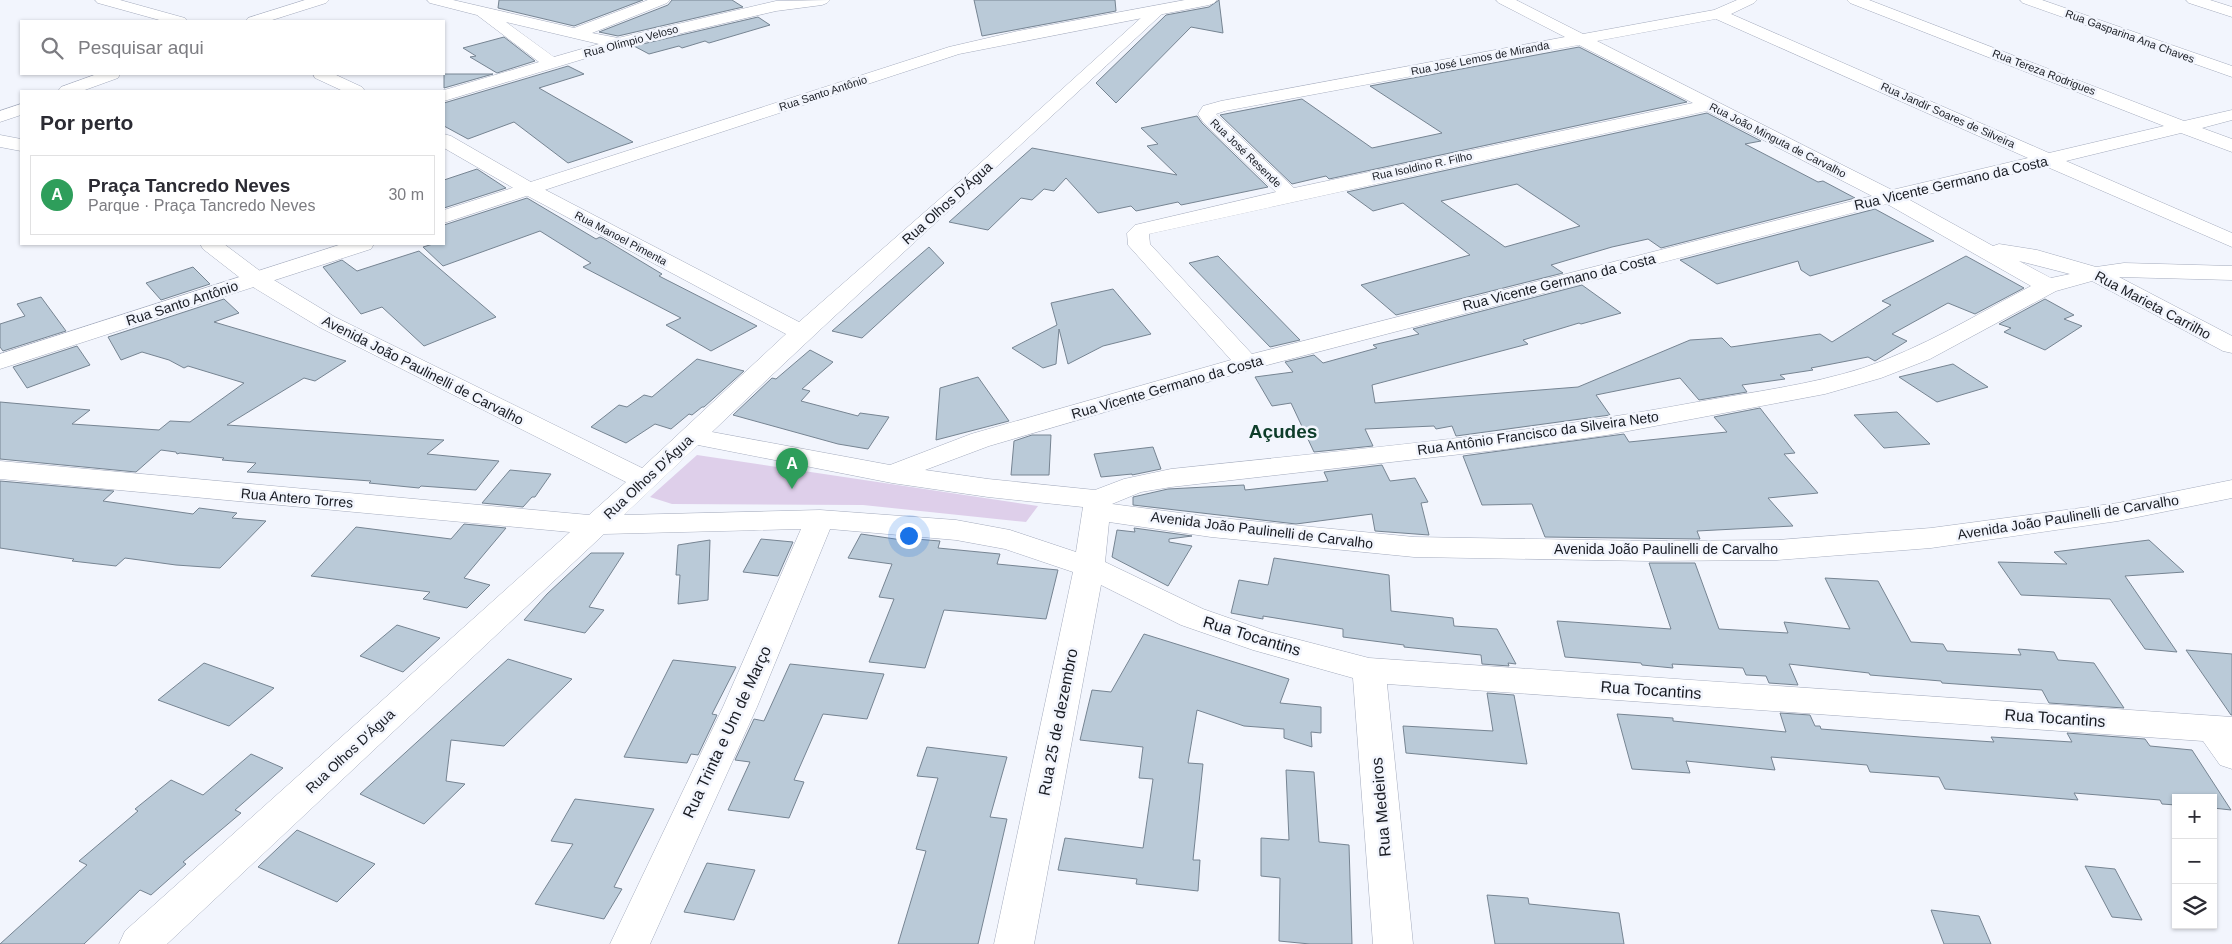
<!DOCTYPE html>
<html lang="pt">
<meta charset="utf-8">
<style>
body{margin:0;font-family:Arial,sans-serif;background:#f2f2f3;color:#2b2b33}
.controls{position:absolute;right:15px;bottom:15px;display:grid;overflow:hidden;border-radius:0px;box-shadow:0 1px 4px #0004}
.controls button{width:45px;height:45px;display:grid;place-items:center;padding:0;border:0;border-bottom:1px solid #e1e1e2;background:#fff;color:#2b2b33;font:25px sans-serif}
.you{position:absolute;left:908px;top:535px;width:18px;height:18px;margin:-12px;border:4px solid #fff;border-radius:50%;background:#1a73e8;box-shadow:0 0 0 8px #1a73e833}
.badge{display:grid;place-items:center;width:32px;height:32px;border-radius:50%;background:#db2777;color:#fff;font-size:16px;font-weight:700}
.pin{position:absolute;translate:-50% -41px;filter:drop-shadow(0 1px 2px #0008)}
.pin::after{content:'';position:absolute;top:26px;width:18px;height:15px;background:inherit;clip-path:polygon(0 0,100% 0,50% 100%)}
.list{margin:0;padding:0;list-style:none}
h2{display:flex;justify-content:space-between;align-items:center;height:65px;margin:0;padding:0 20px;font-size:21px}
h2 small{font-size:16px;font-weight:400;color:#7c7c81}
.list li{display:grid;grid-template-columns:32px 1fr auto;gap:15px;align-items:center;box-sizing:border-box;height:80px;margin:0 10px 10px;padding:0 10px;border:1px solid #e1e1e2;border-radius:0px}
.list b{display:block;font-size:19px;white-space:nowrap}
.list p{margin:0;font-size:16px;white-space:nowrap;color:#7c7c81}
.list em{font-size:16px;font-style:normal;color:#7c7c81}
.icon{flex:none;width:28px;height:28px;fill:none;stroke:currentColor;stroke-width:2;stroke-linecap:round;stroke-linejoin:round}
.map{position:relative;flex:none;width:2232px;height:944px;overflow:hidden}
.search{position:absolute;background:#fff;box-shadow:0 1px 4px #0004;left:20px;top:20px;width:425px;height:55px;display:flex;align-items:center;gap:12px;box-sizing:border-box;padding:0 18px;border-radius:0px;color:#7c7c81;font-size:19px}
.panel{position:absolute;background:#fff;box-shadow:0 1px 4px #0004;left:20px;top:90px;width:425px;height:155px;border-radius:0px}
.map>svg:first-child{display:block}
.green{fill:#decfea}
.building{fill:#bacad8;stroke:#768492;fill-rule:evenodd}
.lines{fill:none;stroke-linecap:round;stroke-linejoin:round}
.street-casing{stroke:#a4abbd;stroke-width:1}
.secondary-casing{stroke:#a4abbd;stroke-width:1}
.street{fill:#fff;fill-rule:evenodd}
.secondary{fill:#fff;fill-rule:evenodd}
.labels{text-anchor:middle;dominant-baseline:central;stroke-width:5;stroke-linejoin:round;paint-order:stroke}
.far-street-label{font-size:11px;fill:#181b22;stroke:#f2f5fd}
.street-label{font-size:14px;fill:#181b22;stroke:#f2f5fd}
.near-street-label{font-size:16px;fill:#181b22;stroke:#f2f5fd}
.district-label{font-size:19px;font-weight:bold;fill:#0d3c29;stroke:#f2f5fd}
</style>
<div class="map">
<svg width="2232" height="944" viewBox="0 0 2232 944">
<rect width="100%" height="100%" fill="#f2f5fd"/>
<!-- green -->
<path class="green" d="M697,455l341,51 -12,16 -163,-17 -191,-1 -22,-7z"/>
<!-- building -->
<path class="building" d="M499,0h144l-69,26 -76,-18z
M672,0h60l11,7 -125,29 -19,-4 69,-27z
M974,0h141l1,11 -134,25z
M1219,0l4,33 -32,-6 -75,76 -20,-20 70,-68 43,-8z
M758,17l12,8 -61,18 -4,-2 -23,7 -3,-2 -30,8 -15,-8z
M504,37l31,24 -38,12 -27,-16 6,-1 -13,-8z
M1579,47l108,55 -358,77 -3,-3 -34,8 -72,-69 82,-16 70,49 70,-15 -72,-47z
M568,66l16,8 -45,14 94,54 -65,21 -54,-41 -46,17 -24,-13v-23z
M444,74h49l-49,14z
M1707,113l54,28 -16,3 73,38 5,-1 32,17 -194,50 -13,-9 -36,8 -61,18 12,8 -167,42 -35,-30 109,-30 -67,-52 -30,8 -26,-19zM1517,184l63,42 -75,21 -64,-46z
M1197,116l5,7 66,64 -87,18 -3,-3 -42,9 -5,-5 -33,7 -32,-35 -12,13 -10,-2 -12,11 -11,-2 -33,32 -39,-8 83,-74 145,27 -30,-29 11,-2 -17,-16z
M477,169l29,19 -62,20v-28z
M527,198l69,41 4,-2 4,2 58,35 -3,2 98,50 -46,25 -45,-26 15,-7 -98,-51 8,-4 -51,-32 -97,35 -20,-19 10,-3h11v-19z
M1875,209l59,32 -124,35 -9,-6 -3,-9 -81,23 -37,-24z
M929,247l15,16 -82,75 -30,-7z
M419,251l77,66 -72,29 -42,-39 -21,7 -38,-47 19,-7 15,11z
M1218,256l82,84 -30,7 -81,-84z
M1966,256l58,32 -49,26 -27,-11 -56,31 15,7 -32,20 -7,-4 -57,11 2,2 -33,5 5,4 -43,6 5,7 -48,8 -19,-22 -84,17 14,20 -154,21 -4,-10 -16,3 -2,-3 -69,3 8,17 -59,6 -23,-49 -19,3 -17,-29 38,-5 -8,-10 29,-7 9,8 54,-15 -4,-3 46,-11 -6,-5 169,-44 39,28 -40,11 -2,-1 -56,17 5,4 -156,41 3,18 203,-16 112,-47 32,-2 9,9 89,-13 12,8 59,-37 -9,-4z
M193,267l17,17 -49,16 -15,-17z
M1113,289l38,45 -48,12 -35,18 -9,-35 -3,35 -13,4 -31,-20 45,-23 -6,-22z
M41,297l25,34 -63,20 -3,-4v-23l25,-8 -8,-12z
M224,299l15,14 -25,9 132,39 -31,20 -11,-3 -77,47 217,15 -17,14 72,7 -23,29 -55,-4 -2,2 -50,-5 2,-2 -124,-9 9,-9 -34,-3 2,-2 -44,-5 -3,1 -1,-2 -15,-2 -25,22 -136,-13v-57l90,8 -18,14 87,6 11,-9 20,1 54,-39 -56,-17 -4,2 -15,-8 -27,-8 -21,8 -13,-23z
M2045,299l29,16 -10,4 18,7 -37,24 -41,-18 7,-4 -12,-4z
M77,346l13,19 -63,23 -14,-21z
M810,350l23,12 -31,27 8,2 -9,10 57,15 2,-3 29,4 -21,32 -30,-5 -105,-29 39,-37 4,1z
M697,359l47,12 -40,36h-2l-10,8 -3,-1 -18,15 -16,-5 -29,19 -35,-16 28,-22 8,2 17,-12 8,2z
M1953,364l35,23 -51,15 -38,-25z
M978,377l31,44 -73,19 4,-52z
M1760,408l35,45 -11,1 34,39 -50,5 25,28 -96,5 3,8 -155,-2 -13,-33 -50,1 -19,-49 161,-22 5,8 98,-10 -13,-15z
M1897,412l33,32 -46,4 -30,-33z
M1032,435h19l-2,40h-38l3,-34z
M1153,447l8,22 -29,6v-1l-31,3 -7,-23z
M1382,465l8,16 25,-3 13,24 -7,1 8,32 -54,-4 -3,-17 -76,10 -163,-19v-8l35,-8 76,-4 1,5 83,-9 -4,-9z
M510,470l41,4 -16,23h-3l-9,10 -41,-4z
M0,481l114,10 -11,10 90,13 6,-6 38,5 -5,5 34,3 -46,47 -44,-3 -51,-7 -9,8 -44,-5 2,-2 -74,-11z
M464,524l42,4 -42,50 26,7 -23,23 -44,-9 7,-7 -119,-16 45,-49 95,12z
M1134,528l58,8 -23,3v3l23,4 -24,40 -56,-29 5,-27 18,2z
M861,534l41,6 1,-2 37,3 -2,7 62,6 -3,10 61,6 -12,49 -102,-9 -19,58 -56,-6 25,-63 -15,-2 13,-33 -44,-6z
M761,539l32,3 -15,34 -35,-4z
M710,540l-2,60 -30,4 2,-29h-4l2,-30z
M2149,540l35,32 -59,4 52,76 -32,-3 -35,-50 -89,-4 -23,-33 69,2 -13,-12z
M591,553h33l-35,54 15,3 -19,23 -61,-13 23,-26z
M1274,558l115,17 2,36 62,7 1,8 43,3 19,35 -8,-1 1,3 -27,-2 -1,-9 -77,-8v-2l-61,-8v-8l-80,-13v3l-32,-6 8,-33 29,5z
M1649,563h46l24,66 69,4 -4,-11 66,7 -25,-51 53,3 33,61 32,2 4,7 74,4 -3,-6 36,3 4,8 36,3 30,45 -75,-5 -7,-13 -100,-7 -1,-2 -71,-6 -1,-2 -80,-9 9,21 -29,-2 -3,-7 -20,-1 -3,-7 -71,-4 1,4 -31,-3 -1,-2 -76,-6 -8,-36 114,8z
M397,625l43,13 -37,34 -43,-16z
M1144,634l145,45 -9,24 41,4v26l-10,-1 1,15 -28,-9v-9l-40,-3 -47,-16 -9,53 15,1 -10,96h7l-2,31 -62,-7 1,-5 -79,-9 7,-32 78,10 10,-69 -14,-1 4,-31 -63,-7 12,-50 19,2z
M2186,650l46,4v61h-1z
M508,659l64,20 -68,67 -53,-6 -5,41 19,3 -41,40 -64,-30z
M673,660l63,7 -24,47 5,1 -19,40 -7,-1 -4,9 -63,-6z
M204,663l70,25 -45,38 -71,-26z
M790,664l94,10 -17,45 -44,-5 -29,66 10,2 -15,36 -61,-8 22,-48 -15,-2 19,-41 10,2z
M1487,693l27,2 13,69 -121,-11 -3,-27 90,5z
M1780,713l30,2 5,11h5l1,3 99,8 74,5 -3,-5 81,5 -5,-9 78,6 5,7 42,4 39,60 -18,-2v-10h-37v7l-14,-1 -2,-4 -86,-7 4,7 -133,-11 -6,-12 -69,-5 -3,-7 -96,-8 4,13 -89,-9 4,12 -58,-4 -15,-55 56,4v3l113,11z
M927,747l80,10 -17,60 17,2 -29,125h-80l28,-93 -10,-2 22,-71 -21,-2z
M251,754l32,14 -48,42 6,3 -58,49 3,2 -35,31 -11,-5 -56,54h-84l87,-79 -8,-4 59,-50 -3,-2 36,-29 32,15z
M1286,770l28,2 5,70 30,3 3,99h-42l-31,-3 1,-63 -19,-2v-38l28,2z
M575,799l79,10 -40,78 8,2 -18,30 -69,-15 38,-60 -22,-3z
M297,830l78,34 -38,38 -79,-35z
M707,863l48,7 -21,50 -50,-8z
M2085,866l30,3 27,51 -30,-3z
M1487,895l41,3 1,6 90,9 5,31h-129z
M1931,910l48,6 12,28h-47z"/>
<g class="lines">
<!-- street casing -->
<g class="street-casing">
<path id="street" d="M95,0h25l65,18 2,3h-24l-65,-18z
M427,0h26l121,28 74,-28h22l-3,3 -75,30 26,5 158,-37 54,-1 -3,3 -5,2 -46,6 -153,36 -179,54v-10h-3l98,-29 -62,-47 -47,-12zM506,22l93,22 -45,13z
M1496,0h20l67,34 131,-24 23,-10h20l-3,3 -23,11 318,139 115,-27 -314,-123 -3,-3h22l315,121 48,-11v10l-30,8 30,11v13l-51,-19 -115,28 166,72v14l-187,-81 -137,33 85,47 6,-2 38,6 59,17 28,-4 108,3v14l-113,-3 113,59v17l-9,-2 -131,-70 -36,10 -126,68 -49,19 -56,16 -218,41 -101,14 -335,38 -30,5 -29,12 99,13 203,20 235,4 128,-1 154,-12 187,-25 114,-23v18l-114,23 -187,27 -154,12 -128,1 -235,-4 -203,-20 -102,-15 -4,40 98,47 66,23 100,26 863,59v52l-12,-4 -17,-24 -816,-57 26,260h-40l-20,-266 -100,-28 -72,-25 -80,-40 -67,359h-40l79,-372 -68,-23 -49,-9 -126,-11 -73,178 -107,237h-40l113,-237 78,-178 -197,5 -437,410h-48l6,-13 445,-399 -570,-53v-18l589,54 37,-33 -307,-155 -71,-43 -45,-35 -3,-5h24l40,30 71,43 307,151 144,-134 -264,-141 -78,-45v-14l7,2 85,49 263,137 167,-146 187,-169h10l3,3 -3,3c-150,140 -303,277 -451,419l178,33 81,-31 260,-74 -103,-115 -1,-12 8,-8 141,-33 -73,-70 -5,-8 5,-8 18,-5 344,-64 -66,-34zM1716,19l312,139 -136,32 -295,-149zM1579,45l114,58 -399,85 -78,-74 9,-3zM1707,111l165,85 -620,158 -102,-110 -1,-10zM1887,204l144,82c-55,29 -109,62 -168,82 -53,17 -111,24 -166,34 -174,33 -350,48 -526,67l-47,10 -29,11 -107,-11 -63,-9 64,-24 267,-78zM2019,261l51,13 -19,4zM698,445l194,38 96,14 95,10 -7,45 -66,-22 -54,-10 -136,-10 -196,5z
M2020,0h22l190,66v11l-209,-74z
M2186,0h24l22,7v10l-43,-14z
M313,74h21l28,13 3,4h-22l-28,-13z
M0,135l21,4v12l-21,-4z"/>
</g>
<!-- secondary casing -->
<g class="secondary-casing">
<path id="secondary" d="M305,0h24l-3,3 -57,18h-23l2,-3z
M1185,0h32l-3,3 -5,2 -250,49 -515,169v-13l505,-163 69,-16z
M97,74h23l-2,4 -36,13h-24l3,-4z
M21,104v11l-21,7v-11z
M342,244h32l-3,5 -371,120v-15z"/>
</g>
<!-- street -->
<use href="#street" class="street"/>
<!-- secondary -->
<use href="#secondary" class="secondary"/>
</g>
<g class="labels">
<!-- far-street labels -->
<g class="far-street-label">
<text transform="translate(2130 36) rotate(20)">Rua Gasparina Ana Chaves</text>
<text transform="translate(631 41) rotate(-15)">Rua Olímpio Veloso</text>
<text transform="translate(1480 58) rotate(-11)">Rua José Lemos de Miranda</text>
<text transform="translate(2044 72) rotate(21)">Rua Tereza Rodrigues</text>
<text transform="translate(823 93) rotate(-18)">Rua Santo Antônio</text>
<text transform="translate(1948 115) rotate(24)">Rua Jandir Soares de Silveira</text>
<text transform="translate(1778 140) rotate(27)">Rua João Minguta de Carvalho</text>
<text transform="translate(1246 153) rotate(44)">Rua José Resende</text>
<text transform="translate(1422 166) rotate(-12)">Rua Isoldino R. Filho</text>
<text transform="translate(621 238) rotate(28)">Rua Manoel Pimenta</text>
</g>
<!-- street labels -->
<g class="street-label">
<text transform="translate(1951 183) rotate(-13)">Rua Vicente Germano da Costa</text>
<text transform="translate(947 203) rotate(-42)">Rua Olhos D'Água</text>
<text transform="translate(1559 282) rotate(-14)">Rua Vicente Germano da Costa</text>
<text transform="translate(182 303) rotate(-18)">Rua Santo Antônio</text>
<text transform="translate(2153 305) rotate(28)">Rua Marieta Carrilho</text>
<text transform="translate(423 370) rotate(27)">Avenida João Paulinelli de Carvalho</text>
<text transform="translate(1167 387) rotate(-16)">Rua Vicente Germano da Costa</text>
<text transform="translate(1538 433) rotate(-8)">Rua Antônio Francisco da Silveira Neto</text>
<text transform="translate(648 477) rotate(-43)">Rua Olhos D'Água</text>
<text transform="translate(297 498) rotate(5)">Rua Antero Torres</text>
<text transform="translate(2068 517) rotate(-9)">Avenida João Paulinelli de Carvalho</text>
<text transform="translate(1262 530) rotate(7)">Avenida João Paulinelli de Carvalho</text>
<text x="1666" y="549">Avenida João Paulinelli de Carvalho</text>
<text transform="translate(350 751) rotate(-43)">Rua Olhos D'Água</text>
</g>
<!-- near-street labels -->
<g class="near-street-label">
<text transform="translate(1252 636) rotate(17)">Rua Tocantins</text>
<text transform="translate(1651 690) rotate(4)">Rua Tocantins</text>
<text transform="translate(2055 718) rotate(4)">Rua Tocantins</text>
<text transform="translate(1058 722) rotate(-79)">Rua 25 de dezembro</text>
<text transform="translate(727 732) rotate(-65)">Rua Trinta e Um de Março</text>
<text transform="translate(1381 807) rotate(-95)">Rua Medeiros</text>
</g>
<!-- district labels -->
<g class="district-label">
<text x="1283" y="431">Açudes</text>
</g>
</g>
</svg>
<div class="controls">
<button>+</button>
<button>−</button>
<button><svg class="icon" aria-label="layers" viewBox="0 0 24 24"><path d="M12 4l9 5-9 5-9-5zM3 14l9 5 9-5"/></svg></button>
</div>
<div class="you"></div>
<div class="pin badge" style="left:792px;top:489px;background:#2e9e5b">A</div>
<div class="search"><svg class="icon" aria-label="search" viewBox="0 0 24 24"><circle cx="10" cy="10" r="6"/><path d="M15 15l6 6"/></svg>Pesquisar aqui</div>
<section class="panel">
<h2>Por perto<small></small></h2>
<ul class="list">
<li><span class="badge" style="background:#2e9e5b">A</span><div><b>Praça Tancredo Neves</b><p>Parque · Praça Tancredo Neves</p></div><em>30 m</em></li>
</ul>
</section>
</div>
